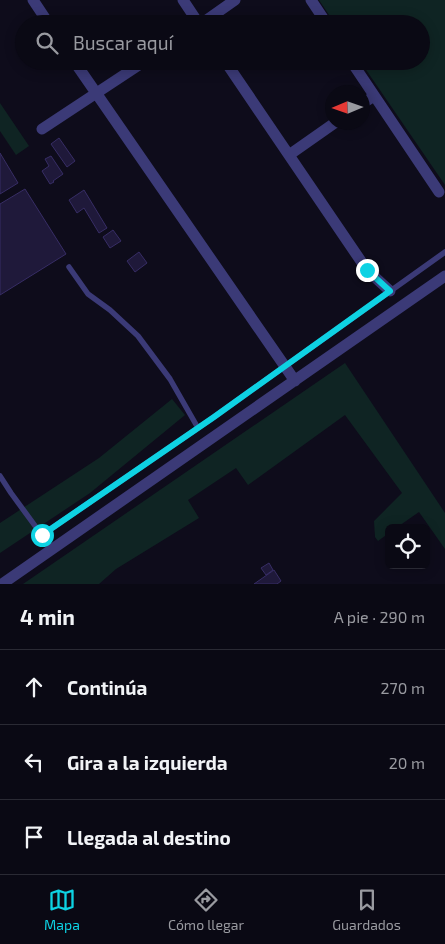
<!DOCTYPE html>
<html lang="es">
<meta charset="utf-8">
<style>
body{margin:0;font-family:"Exo 2",sans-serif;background:#181722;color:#f1f3f6}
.controls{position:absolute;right:15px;bottom:15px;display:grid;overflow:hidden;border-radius:8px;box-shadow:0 2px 12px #0003}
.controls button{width:45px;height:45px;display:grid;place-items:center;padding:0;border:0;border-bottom:1px solid #2a2a34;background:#0a0914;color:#f1f3f6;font:25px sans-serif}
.compass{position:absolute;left:325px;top:85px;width:45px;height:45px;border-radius:50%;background:#0a0914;box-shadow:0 2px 12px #0003;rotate:268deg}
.stop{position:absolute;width:15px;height:15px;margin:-11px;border:4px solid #0ed2e3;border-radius:50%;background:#fff}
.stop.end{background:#0ed2e3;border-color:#fff;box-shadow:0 1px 5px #0008}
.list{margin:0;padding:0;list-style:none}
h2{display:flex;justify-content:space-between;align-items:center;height:65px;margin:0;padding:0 20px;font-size:21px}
h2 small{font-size:16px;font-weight:400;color:#999aa0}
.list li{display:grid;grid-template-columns:32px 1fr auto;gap:15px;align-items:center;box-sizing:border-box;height:75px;padding:0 20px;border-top:1px solid #2a2a34}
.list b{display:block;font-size:19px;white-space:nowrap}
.list em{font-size:16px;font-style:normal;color:#999aa0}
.icon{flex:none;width:28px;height:28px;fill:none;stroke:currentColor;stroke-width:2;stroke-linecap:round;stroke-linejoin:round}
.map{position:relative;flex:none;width:445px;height:584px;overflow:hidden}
.search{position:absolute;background:#0a0914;box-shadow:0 2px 12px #0003;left:15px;right:15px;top:15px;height:55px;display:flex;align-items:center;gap:12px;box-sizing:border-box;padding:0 18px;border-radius:28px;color:#999aa0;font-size:19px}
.sheet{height:290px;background:#0a0914}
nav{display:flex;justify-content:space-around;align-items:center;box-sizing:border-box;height:70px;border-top:1px solid #2a2a34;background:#0a0914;font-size:14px;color:#999aa0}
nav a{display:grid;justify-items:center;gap:2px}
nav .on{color:#0ed2e3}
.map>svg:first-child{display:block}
.green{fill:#0f2423}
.building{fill:#1f193a;stroke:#372d65}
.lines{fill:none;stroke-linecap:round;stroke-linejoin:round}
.service{stroke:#3b3a77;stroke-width:5.5}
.minor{stroke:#3b3a77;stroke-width:11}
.route{stroke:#0ed2e3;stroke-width:6}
</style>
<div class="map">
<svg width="445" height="584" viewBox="0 0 445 584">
<rect width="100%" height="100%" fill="#0e0c1b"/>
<!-- green -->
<path class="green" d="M319,0h126v185l-85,-124h61v-37h-86z
M0,103l29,43 -13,9 -16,-24z
M345,363l100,150v36l-26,-37 -23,16h-7v5l-11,8 -3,-4 -1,-16 28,-28 -57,-78 -97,70 -12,-17 -48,32 11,18 -83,51 -17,15h-76z
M172,399l13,16 -95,78 -90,60v-30l99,-65z"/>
<!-- building -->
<path class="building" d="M59,138l16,23 -8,6 -16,-23z
M0,153l18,30 -18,11z
M51,156l12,18 -10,7 1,1 -4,2 -8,-13 7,-5 -4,-7z
M25,189l41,65 -66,41v-91z
M84,190l23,38 -8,5 -15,-25 -7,5 -8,-13z
M113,230l8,11 -11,7 -7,-11z
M139,252l8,11 -12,9 -8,-11z
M269,563l4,7 -7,5 -5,-7z
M274,570l7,11 -4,3h-23z"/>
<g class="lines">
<!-- service -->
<path class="service" d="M69,267l19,27 22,16 28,26 32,43 28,49
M0,476l11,17 41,56
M42,535l172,-118 231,-165"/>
<!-- minor -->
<path class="minor" d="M33,0l16,24
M183,0l16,24
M311,0l16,24
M201,24l34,-24
M74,61l221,320
M225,61l142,209 23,21
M351,61l88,131
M362,104l12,-8
M42,129l103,-68
M289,155l47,-33
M2,584l443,-308"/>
</g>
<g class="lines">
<!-- route -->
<path class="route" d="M42,535l172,-118 176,-126 -23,-21"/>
</g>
</svg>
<div class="controls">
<button><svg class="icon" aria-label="locate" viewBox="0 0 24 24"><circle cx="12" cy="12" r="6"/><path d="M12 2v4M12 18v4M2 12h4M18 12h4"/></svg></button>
</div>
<svg class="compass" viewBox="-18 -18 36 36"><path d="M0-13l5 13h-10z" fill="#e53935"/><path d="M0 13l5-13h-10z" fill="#999aa0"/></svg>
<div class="stop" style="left:42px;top:535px"></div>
<div class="stop end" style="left:367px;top:270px"></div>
<div class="search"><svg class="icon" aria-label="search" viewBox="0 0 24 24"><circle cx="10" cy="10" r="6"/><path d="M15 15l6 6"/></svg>Buscar aquí</div>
</div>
<section class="sheet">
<h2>4 min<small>A pie · 290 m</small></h2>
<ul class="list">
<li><svg class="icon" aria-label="ahead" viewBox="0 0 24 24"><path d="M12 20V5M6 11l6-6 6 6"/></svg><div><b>Continúa</b></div><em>270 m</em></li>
<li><svg class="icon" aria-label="left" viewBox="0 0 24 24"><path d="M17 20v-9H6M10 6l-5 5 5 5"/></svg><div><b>Gira a la izquierda</b></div><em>20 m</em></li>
<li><svg class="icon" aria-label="arrive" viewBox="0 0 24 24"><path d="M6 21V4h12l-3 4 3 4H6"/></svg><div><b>Llegada al destino</b></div></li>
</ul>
</section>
<nav>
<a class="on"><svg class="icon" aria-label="map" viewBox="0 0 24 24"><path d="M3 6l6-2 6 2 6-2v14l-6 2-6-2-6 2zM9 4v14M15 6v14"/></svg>Mapa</a>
<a><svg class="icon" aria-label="directions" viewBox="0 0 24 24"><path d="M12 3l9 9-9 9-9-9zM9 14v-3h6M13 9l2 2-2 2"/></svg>Cómo llegar</a>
<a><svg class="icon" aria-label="saved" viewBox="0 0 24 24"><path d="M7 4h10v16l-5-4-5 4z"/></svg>Guardados</a>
</nav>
